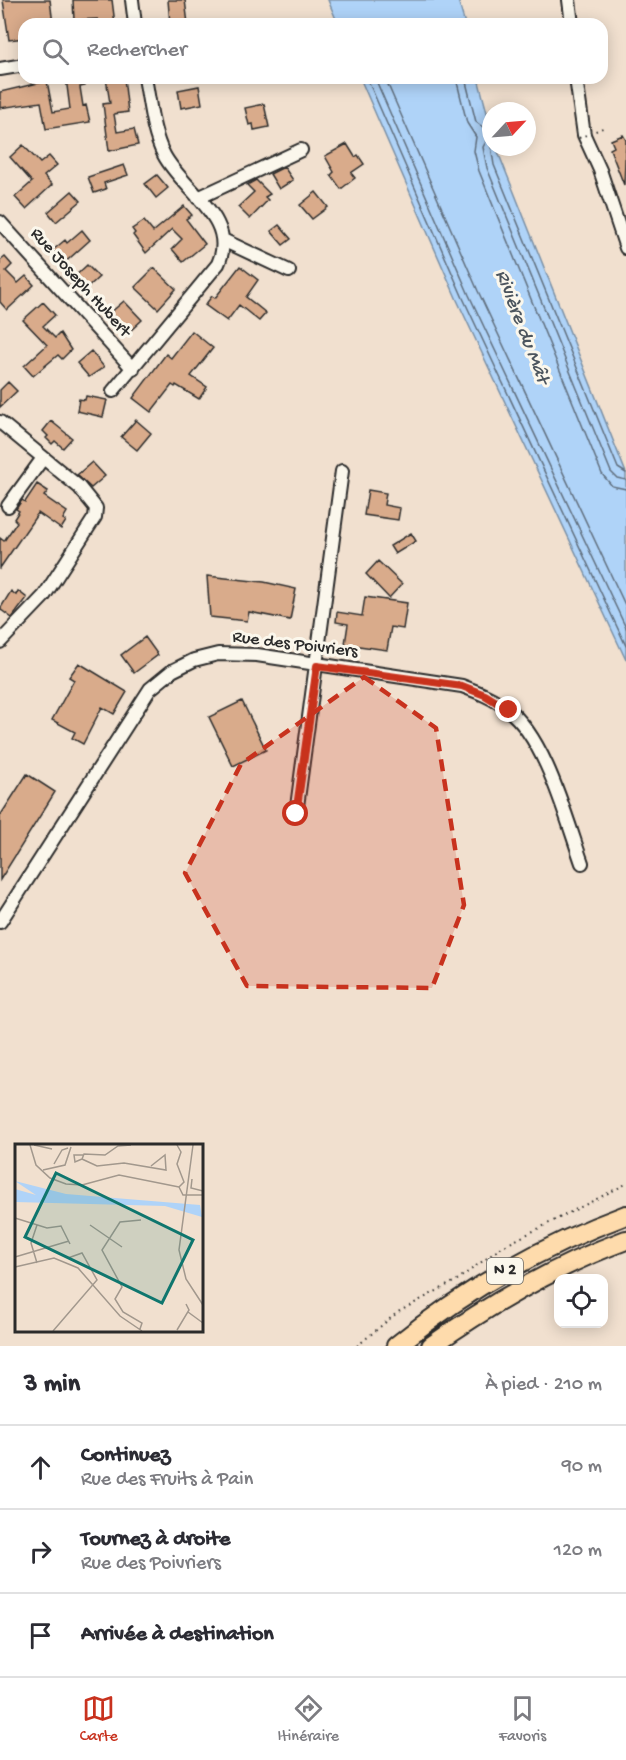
<!DOCTYPE html>
<html lang="fr">
<meta charset="utf-8">
<style>
body{margin:0;font-family:"Gochi Hand",sans-serif;background:#f7f7f7;color:#2b2b33}
.controls{position:absolute;right:18px;bottom:18px;display:grid;overflow:hidden;border-radius:12px;box-shadow:0 3px 15px #0003}
.controls button{width:54px;height:54px;display:grid;place-items:center;padding:0;border:0;border-bottom:2px solid #e1e1e2;background:#fff;color:#2b2b33;font:30px sans-serif}
.compass{position:absolute;left:482px;top:102px;width:54px;height:54px;border-radius:50%;background:#fff;box-shadow:0 3px 15px #0003;rotate:64deg}
.stop{position:absolute;width:18px;height:18px;margin:-14px;border:4px solid #c8321e;border-radius:50%;background:#fff}
.stop.end{background:#c8321e;border-color:#fff;box-shadow:0 2px 6px #0008}
.list{margin:0;padding:0;list-style:none}
h2{display:flex;justify-content:space-between;align-items:center;height:78px;margin:0;padding:0 24px;font-size:26px}
h2 small{font-size:20px;font-weight:400;color:#7c7c81}
.list li{display:grid;grid-template-columns:39px 1fr auto;gap:18px;align-items:center;box-sizing:border-box;height:84px;padding:0 24px;border-top:2px solid #e1e1e2}
.list b{display:block;font-size:22px;white-space:nowrap}
.list p{margin:0;font-size:20px;white-space:nowrap;color:#7c7c81}
.list em{font-size:20px;font-style:normal;color:#7c7c81}
.icon{flex:none;width:33px;height:33px;fill:none;stroke:currentColor;stroke-width:2;stroke-linecap:round;stroke-linejoin:round}
.map{position:relative;flex:none;width:626px;height:1346px;overflow:hidden}
.search{position:absolute;background:#fff;box-shadow:0 3px 15px #0003;left:18px;right:18px;top:18px;height:66px;display:flex;align-items:center;gap:15px;box-sizing:border-box;padding:0 21px;border-radius:18px;color:#7c7c81;font-size:22px}
.sheet{height:330px;background:#fff}
nav{display:flex;justify-content:space-around;align-items:center;box-sizing:border-box;height:84px;border-top:2px solid #e1e1e2;background:#fff;font-size:16px;color:#7c7c81}
nav a{display:grid;justify-items:center;gap:3px}
nav .on{color:#c8321e}
.map>svg:first-child{display:block}
.water{fill:#afd3f8;stroke:#7a90a6;stroke-width:1.5}
.lines{fill:none;stroke-linecap:round;stroke-linejoin:round}
.shore{stroke:#606e7d;stroke-width:1.5}
.building{fill:#d9ab8b;stroke:#2b2b2b;stroke-width:1.5}
.minor-casing{stroke:#2b2b2b;stroke-width:16}
.highway-casing{stroke:#2b2b2b;stroke-width:22}
.path{stroke:#2b2b2b;stroke-width:2;stroke-dasharray:1.5 4.5;stroke-linecap:butt}
.minor{stroke:#fbf7ec;stroke-width:12}
.highway{stroke:#fedbac;stroke-width:18}
.path-bridge{stroke:#2b2b2b;stroke-width:2;stroke-dasharray:1.5 4.5;stroke-linecap:butt}
.route{stroke:#c8321e;stroke-width:8}
.marked{fill:#c8321e;fill-opacity:0.2;stroke:#c8321e;stroke-width:4.5;stroke-dasharray:12 8;stroke-linejoin:round}
.labels{text-anchor:middle;dominant-baseline:central;stroke-width:6;stroke-linejoin:round;paint-order:stroke}
.shield{fill:#fbf7ec;stroke:#696865;stroke-width:1.5}
.shield-label{font-size:16px;font-weight:bold;fill:#2b2b2b}
.street-label{font-size:18px;fill:#2b2b2b;stroke:#fbf7ec}
.water-label{font-size:20px;font-style:italic;fill:#4c555e;stroke:#fbf7ec}
.inset-road{fill:none;stroke:#a2988d;stroke-width:1.5}
.view{fill:#0f766e;fill-opacity:0.15;stroke:#0f766e;stroke-width:3}
.inset-edge{fill:none;stroke:#2b2b2b;stroke-width:3}
</style>
<div class="map">
<svg width="626" height="1346" viewBox="0 0 626 1346">
<rect width="100%" height="100%" fill="#f1e0cf"/>
<filter id="ink" filterUnits="userSpaceOnUse"><feTurbulence type="fractalNoise" baseFrequency=".0167" numOctaves="2"/><feDisplacementMap in="SourceGraphic" scale="12" xChannelSelector="R" yChannelSelector="G"/><feConvolveMatrix kernelMatrix="1 2 1 2 8 2 1 2 1" color-interpolation-filters="sRGB"/></filter>
<g filter="url(#ink)">
<!-- water -->
<path class="water" d="M328,0h130l7,24h-127z
M360,78h118l13,50v19h5l130,326v187l-169,-360z"/>
<g class="lines">
<!-- shore -->
<path class="shore" d="M367,78l96,220 163,348
M375,78l94,217 157,333
M385,78l93,213 148,316
M456,78l11,45 9,14 -2,14 5,20 123,303 10,12 14,3
M465,78l11,44 15,11 -8,14 4,21 124,304 6,6 9,2
M491,146l3,19 124,303 8,5"/>
</g>
<!-- building -->
<path class="building" d="M3,0h47l3,24h-29v14l-15,2z
M73,0h39l3,24h-16l-1,-5 -24,1z
M168,0h17l3,24h-18z
M66,78h18l1,8 -5,1 3,19 3,-1 4,17 -44,7 -5,-27 -41,6v-16l47,-11 6,31 17,-3z
M106,78h18l4,34 -14,2 3,18 17,-3 4,16 -29,6 -6,-47 7,-1z
M199,86l3,18 -21,4 -3,-18z
M264,104l5,23 -15,3 -1,-6 -4,1 -4,-17z
M623,135l3,5 -2,45 -14,-36 4,-2 -3,-7z
M347,144l8,13 3,-2 6,9 -13,9 4,5 -14,11 -10,-14 3,-3 -9,-16z
M23,145l17,18 9,-7 8,9 -13,11 8,9 -26,24 -11,-12 17,-15 -22,-25z
M124,165l4,10 -24,8 2,6 -12,4 -6,-16z
M284,167l9,13 -14,9 -9,-15z
M157,175l11,13 -12,10 -11,-14z
M256,180l14,14 -5,3 3,3 -18,19 -12,-12 16,-15 -7,-7z
M72,191l9,10 -25,21 -8,-10z
M316,192l12,15 -16,12 -12,-14z
M184,206l8,9 -6,4 19,25 -22,18 -11,-13 10,-10 -10,-10 -26,24 -13,-18 2,-2 -3,-4 12,-8 9,11z
M279,225l12,14 -8,6 -12,-14z
M82,230l8,10 -29,26 -7,-8 3,-3 -4,-5 12,-10 2,3z
M5,257l7,8 -6,6 12,12 8,-7 8,9 -27,25 -7,-8v-41z
M87,265l12,12 -15,14 -4,-4 -3,3 -8,-8z
M240,266l18,14 -12,17 20,16 -7,8 -20,-16 -12,16 -22,-16 7,-9 3,2z
M154,268l22,21 -18,20 -23,-22z
M124,301l18,19 -13,12 -19,-19z
M43,302l12,13 -12,11 12,12 5,-5 11,17 -9,9 -4,-4 -25,21 -9,-10 23,-21 -24,-25z
M192,331l21,17 -22,28 16,11 -8,12 -23,-14 -1,2 -3,-2 -21,27 -18,-14 33,-44 5,4z
M91,351l13,16 -15,10 -12,-14z
M8,382l9,9 -17,16v-17z
M86,396l21,4 -4,17 -26,-6 2,-12 6,1z
M136,420l15,13 -14,17 -16,-13z
M51,421l21,17 -9,10 -8,-7 -3,3 -6,-6 2,-2 -5,-5z
M92,462l13,14 -14,12 -14,-13z
M37,484l11,7 -4,5 23,16 -4,7 3,2 -5,8 -23,-16 -38,55v-30l4,3 13,-19 -3,-3 5,-8 -3,-2 6,-9 3,2z
M368,490l18,3 -2,12 16,3 -2,12 -34,-5z
M411,533l5,8 -21,13 -5,-8z
M378,561l24,23 -13,14 -23,-24z
M207,576l57,6 32,7 -6,31 -41,-8 -2,9 -37,-4z
M11,591l5,4 2,-4 9,7 -15,20 -12,-9z
M365,597l42,6 -4,26 -12,-2 -4,23 -42,-6 3,-20 -12,-2 1,-10 25,4z
M145,637l13,18 -24,18 -13,-18z
M79,663l48,29 -13,22 -12,-7 -19,37 -11,-6 3,-6 -23,-12 22,-40 -5,-3z
M242,701l24,49 -33,16 -24,-49z
M27,774l28,18 -55,88v-64z"/>
<g class="lines">
<!-- minor casing -->
<g class="minor-casing">
<path id="minor" d="M132,0l3,24
M569,0l3,24
M0,69l24,-4
M576,78l8,57 16,35 26,78
M198,198l103,-48
M0,222l133,147
M225,241l64,30
M113,391l105,-127c21,-45 -35,-73 -54,-109 -12,-23 -14,-52 -19,-77
M0,422l79,65 17,21 -1,9 -51,79 -44,46
M8,506l35,-48
M296,814l46,-343
M0,922l150,-233 22,-18 22,-11 24,-6 39,1 205,31c16,6 32,12 45,23 38,28 59,109 75,154"/>
</g>
<!-- highway casing -->
<g class="highway-casing">
<path id="highway" d="M396,1346c69,-56 146,-100 230,-131
M431,1346c61,-43 124,-80 195,-106"/>
</g>
<!-- path -->
<path class="path" d="M357,1346l41,-34 59,-32 45,-33 124,-63"/>
<!-- minor -->
<use href="#minor" class="minor"/>
<!-- highway -->
<use href="#highway" class="highway"/>
<!-- path-bridge -->
<path class="path-bridge" d="M579,138l26,-11"/>
</g>
</g>
<g class="lines" filter="url(#ink)">
<!-- route -->
<path class="route" d="M296,814l21,-148 145,20 23,9 24,15"/>
</g>
<!-- marked area -->
<path class="marked" d="M364,677l72,51 28,177 -32,83 -185,-2 -62,-113 56,-109z"/>
<g class="labels">
<!-- shield labels -->
<rect class="shield" x="487" y="1258" width="36" height="26" rx="4.5"/>
<g class="shield-label">
<text x="505" y="1271">N 2</text>
</g>
<!-- street labels -->
<g class="street-label">
<text transform="translate(80 283) rotate(48)">Rue Joseph Hubert</text>
<text transform="translate(295 645) rotate(7)">Rue des Poivriers</text>
</g>
<!-- water labels -->
<g class="water-label">
<text transform="translate(521 327) rotate(69)">Rivière du Mât</text>
</g>
</g>
<!-- overview -->
<g transform="translate(15 1144)">
<rect width="188" height="188" fill="#f1e0cf"/>
<path d="M0,37l51,13 134,11 2,12 -37,-11 -150,-4v-13l21,6z" fill="#afd3f8"/>
<path class="inset-road" d="M15,1l6,20 14,13 16,6 16,1 37,-10 60,12M19,1l18,4M116,1l-13,1 -13,9 -21,-1 -2,5 15,7 27,-3 42,7 -1,-15 -14,11M162,1l4,7 -4,12 7,18 -5,5M178,1l-14,105 7,29 17,26M67,15l-7,3 -1,-7h9M39,20l8,-14 6,-2M28,26l22,-5 6,-18M177,35l-1,9 12,3M164,43l4,8h20M0,74l32,10 14,-2 9,18M22,81l-6,18 6,20M75,81l32,22M0,113l54,-16M0,123l39,-9 24,10 42,48 22,15M173,168l15,11M125,185l2,-6 -19,-11 -8,-13 7,-12 -20,-37 18,-28 21,-2M162,186l12,-20 -3,-6M38,187l44,-51 -15,-27 -14,5"/>
<path class="view" d="M41,29l137,67 -31,63 -137,-66z"/>
<rect width="188" height="188" class="inset-edge"/>
</g>
</svg>
<div class="controls">
<button><svg class="icon" aria-label="locate" viewBox="0 0 24 24"><circle cx="12" cy="12" r="6"/><path d="M12 2v4M12 18v4M2 12h4M18 12h4"/></svg></button>
</div>
<svg class="compass" viewBox="-18 -18 36 36"><path d="M0-13l5 13h-10z" fill="#e53935"/><path d="M0 13l5-13h-10z" fill="#7c7c81"/></svg>
<div class="stop" style="left:296px;top:814px"></div>
<div class="stop end" style="left:509px;top:710px"></div>
<div class="search"><svg class="icon" aria-label="search" viewBox="0 0 24 24"><circle cx="10" cy="10" r="6"/><path d="M15 15l6 6"/></svg>Rechercher</div>
</div>
<section class="sheet">
<h2>3 min<small>À pied · 210 m</small></h2>
<ul class="list">
<li><svg class="icon" aria-label="ahead" viewBox="0 0 24 24"><path d="M12 20V5M6 11l6-6 6 6"/></svg><div><b>Continuez</b><p>Rue des Fruits à Pain</p></div><em>90 m</em></li>
<li><svg class="icon" aria-label="right" viewBox="0 0 24 24"><path d="M7 20v-9h11M14 6l5 5-5 5"/></svg><div><b>Tournez à droite</b><p>Rue des Poivriers</p></div><em>120 m</em></li>
<li><svg class="icon" aria-label="arrive" viewBox="0 0 24 24"><path d="M6 21V4h12l-3 4 3 4H6"/></svg><div><b>Arrivée à destination</b></div></li>
</ul>
</section>
<nav>
<a class="on"><svg class="icon" aria-label="map" viewBox="0 0 24 24"><path d="M3 6l6-2 6 2 6-2v14l-6 2-6-2-6 2zM9 4v14M15 6v14"/></svg>Carte</a>
<a><svg class="icon" aria-label="directions" viewBox="0 0 24 24"><path d="M12 3l9 9-9 9-9-9zM9 14v-3h6M13 9l2 2-2 2"/></svg>Itinéraire</a>
<a><svg class="icon" aria-label="saved" viewBox="0 0 24 24"><path d="M7 4h10v16l-5-4-5 4z"/></svg>Favoris</a>
</nav>
